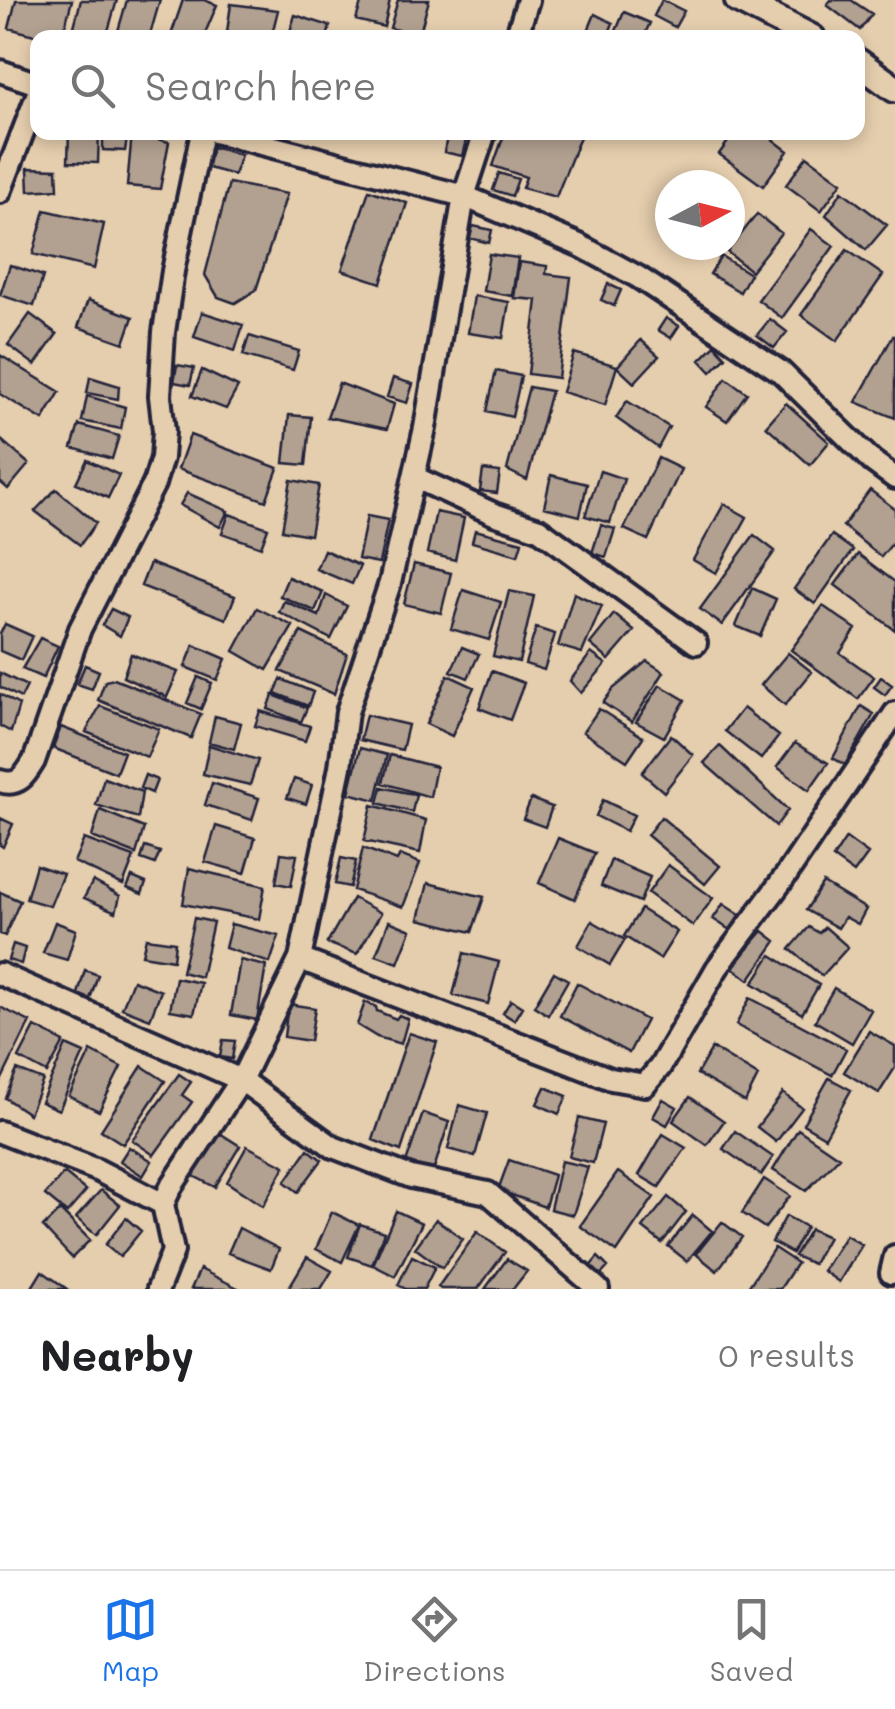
<!DOCTYPE html>
<style>
body{margin:0;font-family:Mali,sans-serif;background:#f2f2f2;color:#202124}
.compass{position:absolute;left:655px;top:170px;width:90px;height:90px;border-radius:50%;background:#fff;box-shadow:0 5px 15px #0003;rotate:83deg}
.list{margin:0;padding:0;list-style:none}
h2{display:flex;justify-content:space-between;align-items:center;height:130px;margin:0;padding:0 40px;font-size:42px}
h2 small{font-size:32px;font-weight:400;color:#757577}
.icon{flex:none;width:55px;height:55px;fill:none;stroke:currentColor;stroke-width:2;stroke-linecap:round;stroke-linejoin:round}
.map{position:relative;flex:none;width:895px;height:1289px;overflow:hidden}
.search{position:absolute;background:#fff;box-shadow:0 5px 15px #0003;left:30px;right:30px;top:30px;height:110px;display:flex;align-items:center;gap:25px;box-sizing:border-box;padding:0 35px;border-radius:20px;color:#757577;font-size:38px}
.sheet{height:280px;background:#fff}
nav{display:flex;justify-content:space-around;align-items:center;box-sizing:border-box;height:140px;border-top:2px solid #e0e0e0;background:#fff;font-size:28px;color:#757577}
nav a{display:grid;justify-items:center;gap:5px}
nav .on{color:#1a73e8}
.map>svg:first-child{display:block}
.building{fill:#b2a190;stroke:#22223b;stroke-width:2.5}
.lines{fill:none;stroke-linecap:round;stroke-linejoin:round}
.minor-casing{stroke:#22223b;stroke-width:28}
.tertiary-casing{stroke:#22223b;stroke-width:32}
.minor{stroke:#e5ceae;stroke-width:20}
.tertiary{stroke:#e5ceae;stroke-width:25}
</style>
<div class="map">
<svg width="895" height="1289" viewBox="0 0 895 1289">
<rect width="100%" height="100%" fill="#e5ceae"/>
<filter id="ink" filterUnits="userSpaceOnUse"><feTurbulence type="fractalNoise" baseFrequency=".01" numOctaves="2"/><feDisplacementMap in="SourceGraphic" scale="20" xChannelSelector="R" yChannelSelector="G"/><feConvolveMatrix kernelMatrix="1 2 1 2 8 2 1 2 1" color-interpolation-filters="sRGB"/></filter>
<g filter="url(#ink)">
<!-- building -->
<path class="building" d="M16,0h56l-10,38h-17l-36,-10z
M81,0h36l-11,38h-35z
M127,0h33l-11,38h-33z
M183,0h21l13,5 -14,33h-33z
M362,0h28l-6,27 -28,-7z
M398,0h31l-10,36 -29,-8z
M662,0l22,11 -9,16 -21,-11z
M831,0h20l21,14 -12,16 -33,-25z
M231,4l47,6 -7,28 -44,-6z
M624,12l26,11 -7,15h-30z
M595,14l18,9 -6,15h-22z
M295,15l35,11 -3,12h-39z
M69,132h30l-1,31 -30,-1z
M103,132h25l-3,19 -22,-1z
M448,132h20l-6,24 -18,-4z
M505,132h77l-26,65 -34,-9 4,-11 -33,-11z
M735,132h28l25,19 -25,35 -44,-32z
M132,133l37,9 -9,47 -33,-3z
M209,146l32,9 -7,20 -29,-8z
M807,156l35,26 -21,29 -35,-26z
M28,168l29,1 1,20 -29,2z
M499,173l19,6 -6,17 -19,-6z
M229,183l58,11 -31,96 -21,13 -17,-6 -13,-22z
M369,190l38,13 -26,80 -39,-13z
M842,191l45,34 -21,25 -40,-35z
M45,210l59,14 -10,45 -61,-15z
M757,214l24,19 -30,38 -24,-19z
M473,226l19,4 -3,13 -19,-5z
M811,229l23,17 -52,72 -24,-18z
M847,250l36,25 -46,66 -36,-26z
M489,254l29,4 -6,38 -29,-5z
M721,256l29,18 -10,18 -30,-18z
M519,262l28,4 -1,8 25,3 -13,101 -30,-4 9,-74 -23,-2z
M10,265l33,11 -9,30 -34,-11z
M608,284l13,6 -7,16 -13,-6z
M474,296l35,6 -6,36 -35,-5z
M88,300l45,17 -9,26 -46,-16z
M202,312l41,13 -8,26 -41,-14z
M30,314l27,20 -22,31 -27,-20z
M666,318l13,8 -8,12 -13,-8z
M770,319l17,13 -13,16 -17,-13z
M249,336l50,15 -6,19 -50,-15z
M893,336h2v82l-39,-16z
M641,340l18,16 -25,27 -17,-16z
M715,345l11,12 -15,15 -11,-12z
M574,353l43,13 -12,39 -43,-13z
M0,355l60,37 -17,28 -43,-26z
M177,365l17,3 -4,17 -16,-3z
M202,370l36,17 -12,22 -34,-13z
M496,371l25,5 -9,41 -25,-6z
M90,377l29,9 -1,13 -31,-6z
M393,378l20,6 -6,19 -20,-6z
M726,378l21,15 -20,28 -21,-14z
M339,383l55,21 -7,25 -60,-12z
M529,387l22,4 -24,89 -20,-10z
M87,396l38,11 -4,22 -39,-8z
M627,401l42,26 -11,21 -42,-30z
M786,403l43,39 -19,23 -44,-39z
M289,415l22,2 -5,48 -22,-2z
M79,425l40,11 -7,23 -40,-11z
M190,435l88,33 -12,33 -88,-32z
M0,439l29,25 -21,25 -8,-7z
M658,458l23,11 -33,71 -24,-11z
M87,460l32,15 -11,23 -32,-15z
M483,470l17,2 -3,21 -17,-2z
M600,471l24,8 -14,44 -25,-7z
M551,475l36,9 -7,32 -36,-9z
M291,480l28,5 -9,50 -28,-5z
M56,489l40,34 -16,22 -45,-34z
M870,490l25,19v31l-14,17 -38,-31z
M187,493l41,18 -8,16 -40,-22z
M724,504l23,13 -31,56 -23,-13z
M436,512l28,6 -9,42 -28,-7z
M229,514l39,14 -7,19 -39,-14z
M367,516l21,4 -9,43 -21,-4z
M601,525l14,4 -9,28 -14,-4z
M475,530l47,12 -4,13 -46,-13z
M754,535l21,16 -53,74 -22,-16z
M832,535l21,15 -38,54 -21,-15z
M324,550l36,16 -8,18 -36,-15z
M858,554l37,28v48l-60,-45z
M150,563l85,33 -9,23 -85,-33z
M414,564l37,9 -10,40 -37,-9z
M288,577l35,15 -8,19 -35,-15z
M752,588l24,11 -16,37 -24,-10z
M463,590l38,12 -12,38 -38,-11z
M509,591l25,5 -15,66 -26,-6z
M574,593l28,13 -20,47 -24,-7z
M326,595l21,11 -16,33 -52,-27 5,-11 35,15z
M823,606l33,23 -16,24 34,24 -16,22 -67,-49z
M257,608l36,18 -26,44 -33,-19z
M111,609l17,8 -8,19 -18,-11z
M614,614l20,17 -25,29 -19,-16z
M5,624l27,12 -11,24 -21,-9v-17z
M536,628l19,6 -11,36 -19,-6z
M301,632l46,22 -13,40 -54,-23z
M40,638l18,8 -15,32 -21,-9z
M194,645l32,14 -9,21 -32,-13z
M462,647l17,7 -11,24 -17,-7z
M591,653l15,11 -25,29 -11,-12z
M788,653l24,19 -27,33 -24,-20z
M131,654l47,18 -11,25 -44,-20z
M647,661l17,11 -32,50 -29,-19 10,-14z
M85,665l14,6 -7,18 -15,-5z
M492,671l32,12 -14,37 -31,-12z
M0,673l27,13 -6,12 -21,-11z
M448,675l26,12 -22,49 -26,-12z
M198,677l14,6 -11,26 -14,-6z
M881,677l11,8 -7,10 -11,-8z
M114,679l87,35 -10,24 -93,-38 7,-19z
M281,679l32,13 -5,14 -33,-13z
M660,685l25,15 -21,37 -28,-15z
M0,694l19,11 -8,27 -11,-6z
M273,695l34,13 -6,14 -33,-13z
M100,706l59,23 -12,28 -61,-25z
M861,706l13,8 -29,51 -12,-7z
M743,708l36,28 -18,23 -36,-28z
M599,709l44,28 -16,24 -44,-29z
M260,711l50,15 -5,15 -50,-15z
M366,715l42,10 -6,25 -42,-10z
M215,716l26,7 -7,26 -25,-7z
M61,727l63,25 -8,21 -63,-25z
M671,735l22,20 -29,37 -22,-19z
M795,743l33,20 -19,27 -32,-23z
M209,745l49,15 -8,25 -47,-11z
M720,746l68,64 -12,16 -72,-63z
M360,748l27,7 -11,45 -27,-7z
M390,755l46,12 -6,30 -47,-14z
M145,775l12,5 -5,13 -12,-5z
M104,778l38,14 -4,26 -42,-13z
M294,779l18,6 -6,19 -19,-6z
M212,783l47,15 -7,22 -47,-15z
M382,787l34,8 -4,17 -34,-9z
M531,799l21,8 -7,20 -22,-8z
M603,800l31,15 -8,16 -30,-15z
M372,805l54,15 -6,33 -56,-12z
M100,810l44,18 -8,26 -44,-17z
M661,817l59,49 -15,18 -58,-49z
M0,818l13,6 -10,23 -3,-2z
M216,826l39,12 -10,35 -40,-11z
M558,838l37,15 -20,46 -36,-16z
M846,838l22,16 -14,19 -21,-15z
M84,839l50,18 -11,28 -49,-23z
M145,847l15,5 -5,12 -14,-5z
M363,848l34,13 3,-6 20,8 -17,44 -50,-17z
M281,853l16,2 -6,31 -15,-3z
M341,858l15,3 -6,26 -15,-3z
M611,860l39,17 -10,25 -39,-16z
M36,865l27,9 -13,32 -24,-7z
M668,865l45,33 -20,28 -45,-33z
M189,868l76,18 -6,33 -76,-15z
M132,877l14,6 -4,11 -15,-6z
M93,881l27,15 -4,16 -32,-14z
M428,883l56,14 -12,35 -53,-13z
M823,883l43,26 -8,15 -13,-7 -7,11 -32,-18z
M0,892l20,9 -15,35 -5,-2z
M353,898l28,15 -24,41 -30,-11z
M723,904l17,11 -10,15 -17,-11z
M641,909l36,23 -17,27 -36,-23z
M194,918l19,4 -12,55 -19,-5z
M389,921l22,9 -13,33 -22,-8z
M592,921l33,19 -15,25 -32,-19z
M55,922l21,8 -9,30 -24,-7z
M231,924l48,12 -9,27 -45,-15z
M809,927l10,6 6,-6 23,20 -26,29 -32,-27z
M763,931l13,10 -27,39 -17,-13z
M146,938l29,4 -2,18 -31,-5z
M13,944l12,4 -4,16 -13,-4z
M464,953l35,9 -11,42 -35,-9z
M771,955l48,30 -17,29 -49,-31z
M240,960l26,6 -9,54 -26,-5z
M85,970l13,5 -8,24 -12,-5z
M554,972l14,8 -20,35 -14,-9z
M176,978l25,5 -7,31 -24,-4z
M133,980l28,11 -11,28 -28,-11z
M577,983l69,37 -17,33 -69,-37z
M834,988l37,22 -19,33 -37,-22z
M750,998l96,51 -14,26 -96,-50z
M511,1000l11,7 -8,13 -11,-7z
M365,1002l11,5 1,4 19,8 3,-4 9,4 -7,25 -24,-7 -20,-12z
M288,1004l27,4 -5,33 -26,-4z
M0,1007l30,15 -30,61z
M35,1027l29,15 -17,31 -28,-15z
M869,1031l26,15v22l-16,25 -35,-21z
M409,1033l28,9 -36,109 -28,-11z
M223,1040l12,1 -3,18 -12,-2z
M66,1045l18,8 -25,57 -18,-8z
M712,1048l46,28 -13,26 -48,-28z
M91,1051l30,16 -22,44 -30,-15z
M142,1066l23,15 -42,63 -22,-14z
M17,1070l26,10 -14,34 -24,-16z
M179,1074l12,8 -9,13 10,7 -38,53 -22,-15z
M829,1078l22,12 -26,47 -22,-13z
M545,1087l22,9 -8,18 -22,-10z
M783,1093l19,15 -26,34 -19,-15z
M690,1097l34,24 -17,24 -34,-24z
M663,1099l14,8 -10,18 -14,-8z
M459,1105l28,8 -12,43 -27,-7z
M423,1113l26,9 -16,50 -27,-9z
M579,1118l24,6 -10,39 -24,-6z
M798,1129l41,28 -33,34 -33,-21z
M215,1130l25,16 -25,41 -25,-13z
M735,1131l38,26 -12,18 -38,-26z
M663,1134l23,14 -27,39 -20,-12z
M247,1146l38,20 -22,40 -36,-24z
M129,1147l23,14 -9,15 -23,-15z
M308,1149l14,11 -24,32 -13,-10z
M509,1160l45,15 -9,32 -47,-17z
M561,1161l27,6 -15,48 -23,-6z
M618,1172l36,25 -37,55 -37,-26z
M64,1173l22,18 -19,22 -22,-18z
M764,1179l26,17 -25,32 -23,-15z
M101,1190l19,15 -24,30 -20,-17z
M668,1197l18,15 -24,31 -19,-15z
M60,1210l30,30 -18,18 -29,-31z
M396,1211l26,12 -27,53 -22,-11z
M332,1212l27,13 -17,37 -26,-13z
M693,1215l19,16 -25,30 -19,-15z
M786,1216l20,11 -14,26 -20,-11z
M126,1218l15,13 -21,26 -15,-12z
M436,1219l27,20 -21,29 -27,-20z
M722,1222l20,15 -25,34 -21,-17z
M360,1224l24,8 -12,33 -24,-8z
M239,1228l40,21 -8,20 -43,-16z
M810,1229l18,8 -15,27 -19,-8z
M477,1232l28,20 -27,37h-37l-3,-2z
M846,1235l16,10 -23,37 -16,-11z
M774,1248l23,15 -17,26h-33z
M412,1256l23,11 -11,22h-18l-8,-4z
M307,1257l25,14 -11,18h-33z
M598,1257l10,10 -10,11 -10,-9z
M507,1259l20,12 -14,18h-28z
M200,1269l40,20h-49z
M42,1271l25,18h-36z"/>
<g class="lines">
<!-- minor casing -->
<g class="minor-casing">
<path id="minor" d="M516,38l12,-38
M0,71l38,13
M215,132l249,64 115,49 59,32 143,95 91,89 23,17
M0,192l38,-99
M414,477l80,37 45,15 157,114
M0,781c18,6 25,-5 34,-20l46,-132 74,-145 8,-26 2,-27 -4,-35 4,-64 9,-61 29,-139
M300,959l311,120 34,6 15,-18 57,-99 70,-94 108,-161
M0,974l241,106 92,67 78,30 77,16 110,96
M0,1132l97,38 66,34
M891,1273l4,-17
M158,1289l15,-38 -10,-47 8,-17 70,-107 59,-121 40,-192 7,-55 43,-129 35,-155 39,-232 21,-64"/>
</g>
<!-- tertiary casing -->
<g class="tertiary-casing">
<path id="tertiary" d="M738,0l74,38
M858,62l37,27"/>
</g>
<!-- minor -->
<use href="#minor" class="minor"/>
<!-- tertiary -->
<use href="#tertiary" class="tertiary"/>
</g>
</g>
</svg>
<svg class="compass" viewBox="-18 -18 36 36"><path d="M0-13l5 13h-10z" fill="#e53935"/><path d="M0 13l5-13h-10z" fill="#757577"/></svg>
<div class="search"><svg class="icon" aria-label="search" viewBox="0 0 24 24"><circle cx="10" cy="10" r="6"/><path d="M15 15l6 6"/></svg>Search here</div>
</div>
<section class="sheet">
<h2>Nearby<small>0 results</small></h2>
<ul class="list">
</ul>
</section>
<nav>
<a class="on"><svg class="icon" aria-label="map" viewBox="0 0 24 24"><path d="M3 6l6-2 6 2 6-2v14l-6 2-6-2-6 2zM9 4v14M15 6v14"/></svg>Map</a>
<a><svg class="icon" aria-label="directions" viewBox="0 0 24 24"><path d="M12 3l9 9-9 9-9-9zM9 14v-3h6M13 9l2 2-2 2"/></svg>Directions</a>
<a><svg class="icon" aria-label="saved" viewBox="0 0 24 24"><path d="M7 4h10v16l-5-4-5 4z"/></svg>Saved</a>
</nav>
